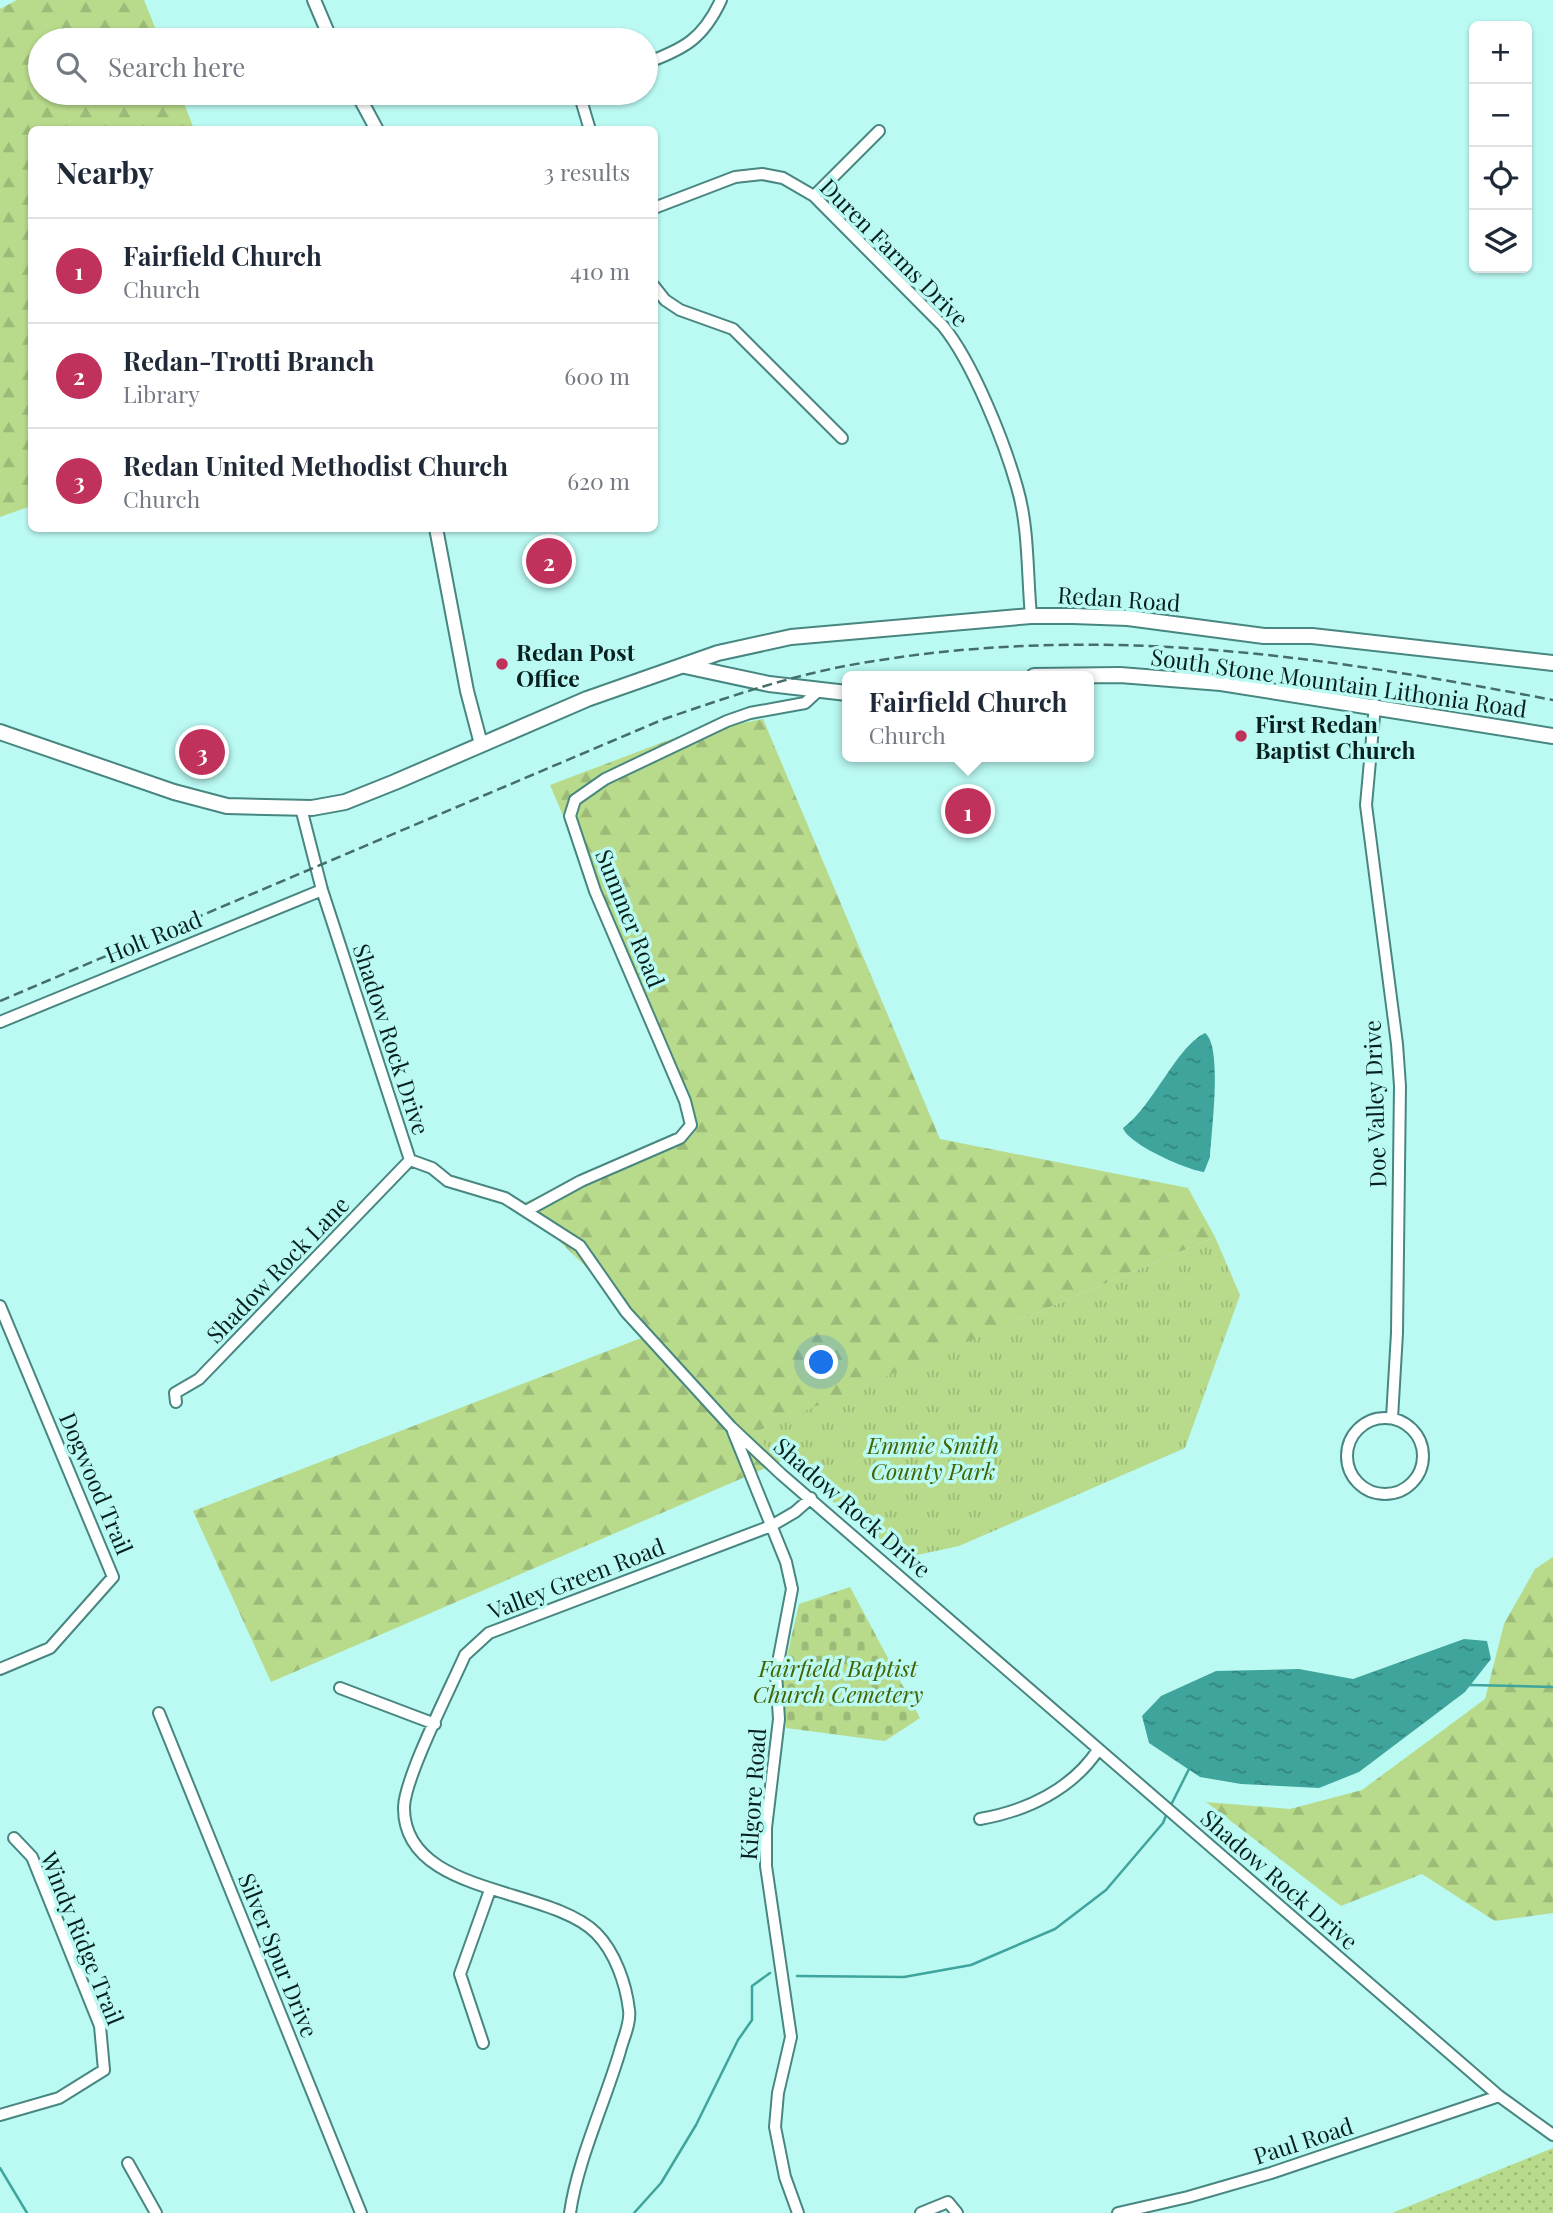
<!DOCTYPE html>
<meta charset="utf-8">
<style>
body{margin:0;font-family:"Playfair Display",serif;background:#f2f2f3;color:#1f2937}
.controls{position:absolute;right:21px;top:21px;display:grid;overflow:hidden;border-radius:10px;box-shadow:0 2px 5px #0004}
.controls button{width:63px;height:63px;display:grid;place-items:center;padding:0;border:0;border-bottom:2px solid #e0e1e3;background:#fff;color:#1f2937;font:35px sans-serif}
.you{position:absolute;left:822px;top:1363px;width:24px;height:24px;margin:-18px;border:5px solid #fff;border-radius:50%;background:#1a73e8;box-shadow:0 0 0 10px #1a73e833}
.badge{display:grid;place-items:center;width:46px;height:46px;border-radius:50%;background:#c0315c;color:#fff;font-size:23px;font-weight:700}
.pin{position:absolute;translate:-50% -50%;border:4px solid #fff;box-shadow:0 2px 7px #0006}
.popup{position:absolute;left:842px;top:671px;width:252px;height:91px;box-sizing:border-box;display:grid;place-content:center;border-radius:10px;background:#fff;filter:drop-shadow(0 2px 5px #0005);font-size:23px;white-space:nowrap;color:#747a83}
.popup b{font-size:26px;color:#1f2937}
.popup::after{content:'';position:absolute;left:50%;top:100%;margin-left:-14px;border:14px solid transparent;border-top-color:#fff}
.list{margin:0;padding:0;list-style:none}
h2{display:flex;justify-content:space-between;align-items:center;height:91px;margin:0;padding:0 28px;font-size:30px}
h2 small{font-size:23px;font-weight:400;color:#747a83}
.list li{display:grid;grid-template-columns:46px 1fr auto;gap:21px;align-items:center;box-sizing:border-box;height:105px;padding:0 28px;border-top:2px solid #e0e1e3}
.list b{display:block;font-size:26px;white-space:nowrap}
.list p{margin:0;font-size:23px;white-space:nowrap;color:#747a83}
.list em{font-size:23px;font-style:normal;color:#747a83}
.icon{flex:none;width:38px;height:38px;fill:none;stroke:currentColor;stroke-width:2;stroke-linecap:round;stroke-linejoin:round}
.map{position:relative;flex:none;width:1553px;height:2213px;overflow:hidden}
.search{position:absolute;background:#fff;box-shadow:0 2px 5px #0004;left:28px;top:28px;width:630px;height:77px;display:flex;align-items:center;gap:18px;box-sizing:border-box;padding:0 24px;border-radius:38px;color:#747a83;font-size:26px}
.panel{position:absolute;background:#fff;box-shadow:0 2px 5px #0004;left:28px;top:126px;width:630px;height:406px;border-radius:10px}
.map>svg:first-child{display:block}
.grass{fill:url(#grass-dots)}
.forest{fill:url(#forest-firs)}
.cemetery{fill:url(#cemetery-stones)}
.park{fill:url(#park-tufts)}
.water{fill:url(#water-ripples)}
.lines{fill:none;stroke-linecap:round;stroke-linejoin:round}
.stream{stroke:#3ea49c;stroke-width:2.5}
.minor-casing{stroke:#488680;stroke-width:14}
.tertiary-casing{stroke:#488680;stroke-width:16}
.secondary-casing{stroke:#488680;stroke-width:18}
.minor{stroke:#fff;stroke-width:10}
.tertiary{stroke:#fff;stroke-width:12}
.secondary{stroke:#fff;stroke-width:14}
.rail{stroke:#456d69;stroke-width:2.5;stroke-dasharray:10 5;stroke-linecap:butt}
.poi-dot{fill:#c0315c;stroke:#bafaf3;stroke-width:2.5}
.labels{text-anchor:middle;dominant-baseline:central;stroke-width:7;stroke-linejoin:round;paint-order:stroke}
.street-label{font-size:23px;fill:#06201e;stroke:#bafaf3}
.poi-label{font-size:23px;font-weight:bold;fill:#06201e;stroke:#bafaf3;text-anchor:start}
.park-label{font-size:23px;font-style:italic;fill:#446304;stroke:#bafaf3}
</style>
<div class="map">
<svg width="1553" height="2213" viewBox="0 0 1553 2213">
<defs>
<pattern id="grass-dots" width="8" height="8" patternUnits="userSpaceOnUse" patternTransform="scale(1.75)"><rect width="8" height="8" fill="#b8da8b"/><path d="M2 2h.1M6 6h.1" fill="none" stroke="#9dbb78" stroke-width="1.8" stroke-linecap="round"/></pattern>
<pattern id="forest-firs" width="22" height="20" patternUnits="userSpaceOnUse" patternTransform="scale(1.75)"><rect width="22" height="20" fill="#b8da8b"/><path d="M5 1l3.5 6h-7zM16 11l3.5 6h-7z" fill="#9dbb78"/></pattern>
<pattern id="cemetery-stones" width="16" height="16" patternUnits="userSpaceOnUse" patternTransform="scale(1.75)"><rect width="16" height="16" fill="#b8da8b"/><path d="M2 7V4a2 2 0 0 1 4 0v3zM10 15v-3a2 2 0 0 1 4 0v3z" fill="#9dbb78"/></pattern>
<pattern id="park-tufts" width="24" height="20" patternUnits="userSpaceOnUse" patternTransform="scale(1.75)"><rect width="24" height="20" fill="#b8da8b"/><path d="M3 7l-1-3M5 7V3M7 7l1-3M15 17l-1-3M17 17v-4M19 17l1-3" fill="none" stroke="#9dbb78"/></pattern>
<pattern id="water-ripples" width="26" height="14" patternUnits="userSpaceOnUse" patternTransform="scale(1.75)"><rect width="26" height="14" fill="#3ea49c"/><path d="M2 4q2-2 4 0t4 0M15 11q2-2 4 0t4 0" fill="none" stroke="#32857f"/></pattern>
</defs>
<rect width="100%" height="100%" fill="#bafaf3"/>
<!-- grass -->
<path class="grass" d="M1553,2148v65h-161z"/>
<!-- forest -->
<path class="forest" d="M17,0h127l16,40h-120v53h140l14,36 -162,1 -1,376 -31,11v-508z
M763,719l177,420 248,49 27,49 -461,196 28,28 -511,221 -78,-171 456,-176 -37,-43 -91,-88 175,-75 -146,-344 132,-50z
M1553,1557v356l-58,8 -73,-47 -81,32 -135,-104 84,7 72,-19 123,-91 19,-75 31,-55z"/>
<!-- cemetery -->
<path class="cemetery" d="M850,1587l70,131 -35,23 -99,-13 -3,-55 16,-69z"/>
<!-- park -->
<path class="park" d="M1215,1237l25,58 -55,153 -226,98 -56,12 -121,-97 -29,-28z"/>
<!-- water -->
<path class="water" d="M1205,1033c18,13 6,100 5,124l-6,15c-17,-2 -76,-28 -81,-44 31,-23 53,-81 82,-95z
M1464,1639l23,2 4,18 -26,33 -106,80 -40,16 -78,-4 -41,-7 -51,-34 -7,-27 19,-20 55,-25 83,-2 54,10z"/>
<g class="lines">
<!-- stream -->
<path class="stream" d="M1470,1685l83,2
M1170,1807l19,-38
M797,1976l107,1 67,-12 84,-36 51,-39 57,-67 4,-10
M0,2168l27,45
M634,2213l27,-30 35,-58 42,-85 14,-20v-34l18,-13"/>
<!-- minor casing -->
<g class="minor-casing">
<path id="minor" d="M646,63c38,-14 57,-24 75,-63
M579,93l11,37
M814,196l65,-65
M654,208l81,-31 27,-3 21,4 31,18 129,130c30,37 61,115 74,161 12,40 10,87 14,129
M654,286l11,14 15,10 53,19 109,109
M1375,705l-9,100 31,239 3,42 -3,247 -5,85
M301,808l21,82 88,270 22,8 16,13 57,17 75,48 46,66 105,115 50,47 718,622 54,39
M0,1022l322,-132
M526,1211l55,-30 99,-43 11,-13 -6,-24 -90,-210 -25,-75 5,-16 30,-21 122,-58 23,-8 55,-10 12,-11
M0,1306l113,271 -63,71 -50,21
M176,1402l-1,-9 24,-14 211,-219
M1347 1456a38 38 0 1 1 76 0a38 38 0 1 1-76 0Z
M733,1431l53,131 6,27 -16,84 3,46 -13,109v38l25,171 -13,56 -3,34 10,50 13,36
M340,1688l95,36
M159,1713l202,500
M980,1819c47,-8 92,-30 118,-69
M483,2043l-23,-69 30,-84
M0,2115l59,-17 45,-28 -4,-44 -68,-169 -18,-19
M128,2163l28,50
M570,2213c7,-51 35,-111 50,-162 3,-12 11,-28 9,-41 -3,-26 -14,-58 -33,-77 -47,-47 -193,-37 -192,-126 1,-30 47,-120 61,-152l24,-22 282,-107 24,-14 16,-14
M921,2213l27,-11 9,11
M1118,2213l70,-16 83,-24 228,-77"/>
</g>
<!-- tertiary casing -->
<g class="tertiary-casing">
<path id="tertiary" d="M314,0l17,40
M357,93l20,37
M436,528l31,163 14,53"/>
</g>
<!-- secondary casing -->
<g class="secondary-casing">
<path id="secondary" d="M685,666l84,18 78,9
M1034,676l86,-1 101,8 332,53
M0,732l174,60 53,14 85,2 33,-6 50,-20 192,-83 131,-46 73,-16 240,-21h42l55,2 136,18h48l241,27"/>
</g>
<!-- minor -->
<use href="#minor" class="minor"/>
<!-- tertiary -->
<use href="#tertiary" class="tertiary"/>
<!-- secondary -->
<use href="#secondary" class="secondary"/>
<!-- rail -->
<path class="rail" d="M0,1001l664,-282c67,-23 134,-46 204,-57 235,-39 454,-6 685,38"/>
</g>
<!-- markers -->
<g class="poi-dot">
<circle cx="502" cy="664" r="7"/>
<circle cx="1241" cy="736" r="7"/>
</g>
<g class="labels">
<!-- street labels -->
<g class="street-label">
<text transform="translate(895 252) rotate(45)">Duren Farms Drive</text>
<text transform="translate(1119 598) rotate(4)">Redan Road</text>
<text transform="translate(1339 682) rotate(8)">South Stone Mountain Lithonia Road</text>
<text transform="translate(631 918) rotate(68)">Summer Road</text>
<text transform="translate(153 936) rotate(-22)">Holt Road</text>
<text transform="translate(392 1039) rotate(72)">Shadow Rock Drive</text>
<text transform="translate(1374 1104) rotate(-92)">Doe Valley Drive</text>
<text transform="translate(277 1269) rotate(-46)">Shadow Rock Lane</text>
<text transform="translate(97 1483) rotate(67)">Dogwood Trail</text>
<text transform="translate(853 1507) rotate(41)">Shadow Rock Drive</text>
<text transform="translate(576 1578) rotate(-21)">Valley Green Road</text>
<text transform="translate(752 1794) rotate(-86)">Kilgore Road</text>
<text transform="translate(1280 1879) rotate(41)">Shadow Rock Drive</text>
<text transform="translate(83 1938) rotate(68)">Windy Ridge Trail</text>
<text transform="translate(279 1955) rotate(68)">Silver Spur Drive</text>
<text transform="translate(1303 2140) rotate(-18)">Paul Road</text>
</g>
<!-- poi labels -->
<g class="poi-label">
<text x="516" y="651">Redan Post<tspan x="516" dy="26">Office</tspan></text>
<text x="1255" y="723">First Redan<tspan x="1255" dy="26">Baptist Church</tspan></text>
</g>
<!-- park labels -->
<g class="park-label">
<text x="933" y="1444">Emmie Smith<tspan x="933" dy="26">County Park</tspan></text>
<text x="838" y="1667">Fairfield Baptist<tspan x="838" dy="26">Church Cemetery</tspan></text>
</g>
</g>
</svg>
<div class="controls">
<button>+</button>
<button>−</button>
<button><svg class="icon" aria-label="locate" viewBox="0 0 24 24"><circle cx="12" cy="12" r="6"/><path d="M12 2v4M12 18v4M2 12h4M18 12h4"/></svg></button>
<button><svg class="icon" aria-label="layers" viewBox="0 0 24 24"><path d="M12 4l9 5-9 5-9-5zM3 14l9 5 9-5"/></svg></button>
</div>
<div class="you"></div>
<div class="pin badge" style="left:968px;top:811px">1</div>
<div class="popup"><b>Fairfield Church</b>Church</div>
<div class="pin badge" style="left:549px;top:561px">2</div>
<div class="pin badge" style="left:202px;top:752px">3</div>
<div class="search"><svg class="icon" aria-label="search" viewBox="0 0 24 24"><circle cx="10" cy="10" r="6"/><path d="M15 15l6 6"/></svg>Search here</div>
<section class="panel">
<h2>Nearby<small>3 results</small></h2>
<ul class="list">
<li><span class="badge">1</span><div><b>Fairfield Church</b><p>Church</p></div><em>410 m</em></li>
<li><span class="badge">2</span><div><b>Redan-Trotti Branch</b><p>Library</p></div><em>600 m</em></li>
<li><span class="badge">3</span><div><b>Redan United Methodist Church</b><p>Church</p></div><em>620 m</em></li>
</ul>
</section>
</div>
